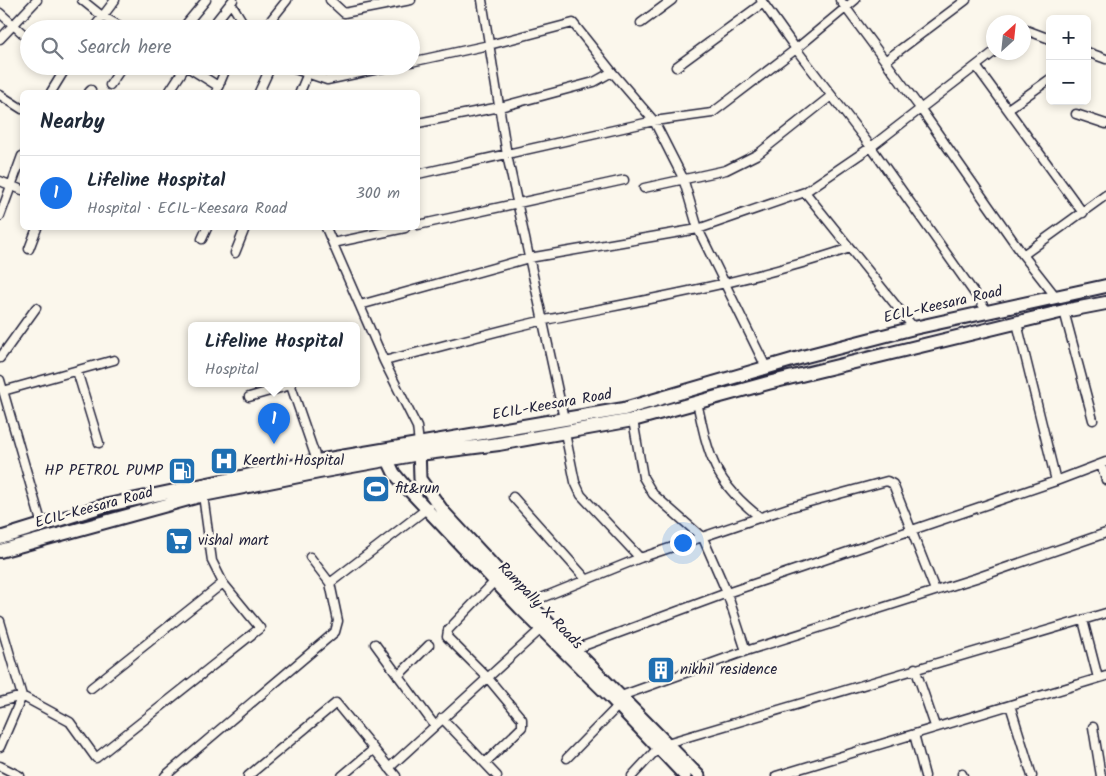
<!DOCTYPE html>
<meta charset="utf-8">
<style>
body{margin:0;font-family:Kalam,sans-serif;background:#f6f6f7;color:#1f2937}
.controls{position:absolute;right:15px;top:15px;display:grid;overflow:hidden;border-radius:8px;box-shadow:0 2px 8px #0003}
.controls button{width:45px;height:45px;display:grid;place-items:center;padding:0;border:0;border-bottom:1px solid #e0e1e3;background:#fff;color:#1f2937;font:25px sans-serif}
.compass{position:absolute;left:986px;top:15px;width:45px;height:45px;border-radius:50%;background:#fff;box-shadow:0 2px 8px #0003;rotate:27deg}
.you{position:absolute;left:682px;top:542px;width:18px;height:18px;margin:-12px;border:4px solid #fff;border-radius:50%;background:#1a73e8;box-shadow:0 0 0 8px #1a73e833}
.badge{display:grid;place-items:center;width:32px;height:32px;border-radius:50%;background:#1a73e8;color:#fff;font-size:16px;font-weight:700}
.pin{position:absolute;translate:-50% -41px;filter:drop-shadow(0 1px 2px #0008)}
.pin::after{content:'';position:absolute;top:26px;width:18px;height:15px;background:inherit;clip-path:polygon(0 0,100% 0,50% 100%)}
.popup{position:absolute;left:188px;top:322px;width:172px;height:65px;box-sizing:border-box;display:grid;place-content:center;border-radius:8px;background:#fff;filter:drop-shadow(0 1px 4px #0005);font-size:16px;white-space:nowrap;color:#747a83}
.popup b{font-size:19px;color:#1f2937}
.popup::after{content:'';position:absolute;left:50%;top:100%;margin-left:-10px;border:10px solid transparent;border-top-color:#fff}
.list{margin:0;padding:0;list-style:none}
h2{display:flex;justify-content:space-between;align-items:center;height:65px;margin:0;padding:0 20px;font-size:21px}
h2 small{font-size:16px;font-weight:400;color:#747a83}
.list li{display:grid;grid-template-columns:32px 1fr auto;gap:15px;align-items:center;box-sizing:border-box;height:75px;padding:0 20px;border-top:1px solid #e0e1e3}
.list b{display:block;font-size:19px;white-space:nowrap}
.list p{margin:0;font-size:16px;white-space:nowrap;color:#747a83}
.list em{font-size:16px;font-style:normal;color:#747a83}
.icon{flex:none;width:28px;height:28px;fill:none;stroke:currentColor;stroke-width:2;stroke-linecap:round;stroke-linejoin:round}
.map{position:relative;flex:none;width:1106px;height:776px;overflow:hidden}
.search{position:absolute;background:#fff;box-shadow:0 2px 8px #0003;left:20px;top:20px;width:400px;height:55px;display:flex;align-items:center;gap:12px;box-sizing:border-box;padding:0 18px;border-radius:28px;color:#747a83;font-size:19px}
.panel{position:absolute;background:#fff;box-shadow:0 2px 8px #0003;left:20px;top:90px;width:400px;height:140px;border-radius:8px}
.map>svg:first-child{display:block}
.lines{fill:none;stroke-linecap:round;stroke-linejoin:round}
.street-casing{stroke:#22223b;stroke-width:11}
.secondary-casing{stroke:#22223b;stroke-width:15}
.primary-casing{stroke:#22223b;stroke-width:16}
.street{stroke:#fbf7ec;stroke-width:8}
.secondary{stroke:#fbf7ec;stroke-width:11}
.primary{stroke:#fbf7ec;stroke-width:12}
.labels{text-anchor:middle;dominant-baseline:central;stroke-width:5;stroke-linejoin:round;paint-order:stroke}
.street-label{font-size:15px;fill:#22223b;stroke:#fbf7ec}
.poi-label{font-size:15px;fill:#22223b;stroke:#fbf7ec;text-anchor:start}
</style>
<div class="map">
<svg width="1106" height="776" viewBox="0 0 1106 776">
<rect width="100%" height="100%" fill="#fbf7ec"/>
<filter id="ink" filterUnits="userSpaceOnUse"><feTurbulence type="fractalNoise" baseFrequency=".02" numOctaves="2"/><feDisplacementMap in="SourceGraphic" scale="10" xChannelSelector="R" yChannelSelector="G"/><feConvolveMatrix kernelMatrix="1 2 1 2 8 2 1 2 1" color-interpolation-filters="sRGB"/></filter>
<g filter="url(#ink)">
<g class="lines">
<!-- street casing -->
<g class="street-casing">
<path id="street" d="M82,0l20,16 23,13
M330,0l14,13 67,-13
M482,0l25,155 57,264
M761,0l35,49 75,98 116,164
M840,0l80,108 103,147 83,-60
M231,3l14,23 -1,3
M0,13l29,26
M641,23l31,-23
M267,25l20,-25
M93,29l22,-29
M182,29l24,-29
M210,29l23,-29
M1024,32l2,-2 24,9
M0,39l37,-39
M1087,52l19,7
M885,61l81,-61
M411,62l78,-17 84,-22 39,49 42,49 29,57 15,51 68,138
M186,66l32,20
M286,66l41,14 65,-14
M976,66l107,147
M676,67l87,-64
M110,85l13,-19
M51,92l16,-26
M89,92l2,-2
M169,92l17,-26
M216,92l11,-26
M259,92l12,-26
M300,92l11,-26
M0,95l22,14
M1008,109l42,-30
M1076,114l30,10
M418,123l82,-16 94,-25 18,-10
M418,174l236,-53 58,-8 84,-64 59,-49
M0,181l22,9
M644,188l82,-18 32,-16 73,-58
M805,192l109,136
M0,216l22,-60
M418,225l206,-45
M326,228l58,133 33,66 2,16
M202,239l5,-11
M333,243l72,-15
M29,249l8,-21
M235,253l10,-25
M1023,255l33,42
M360,305l169,-47 169,-29 107,-37 66,-45 123,-95
M1064,311l29,109
M0,358l36,-50
M384,361c53,-13 107,-29 161,-41 103,-21 206,-38 305,-72
M77,371l22,72
M0,380l42,145
M290,383l27,78
M3,391l111,-31
M249,397l42,-12
M697,402c12,56 17,80 64,116
M633,420l10,57 10,17 50,44 24,55 19,58
M565,433l10,49 6,13 59,63
M1101,464l5,16
M1056,481l50,-19
M513,497l73,82
M310,557l20,26
M529,603l111,-45 151,-51 96,-26 6,3 42,106
M1083,620l15,58
M0,621l22,75 -22,51
M375,644l60,82
M575,649l152,-56 329,-112 -39,-158
M915,668l20,58
M398,676l31,-31
M91,688l132,-105
M621,696l125,-45 230,-73 130,-45
M0,702l22,-6 48,26 26,36 164,-130 -37,-45 -11,-22 -9,-66
M1010,705l22,71
M442,718l55,58
M1093,727l8,49
M914,734l11,42
M667,743l439,-130
M567,758l51,-52
M485,763l37,-36v-8l-35,-42 -40,-40 1,-7 46,-48
M0,766l20,10
M389,768l152,-139
M962,774l1,2
M165,776l170,-144 3,-11 -8,-38 99,-76
M248,776l88,-73 60,73
M342,776l32,-27
M632,776l26,-28
M776,776l330,-100"/>
</g>
<!-- secondary casing -->
<g class="secondary-casing">
<path id="secondary" d="M419,446l1,33 23,32 76,82 180,183
M384,452l10,21 10,12 116,123 91,90 74,78"/>
</g>
<!-- primary casing -->
<g class="primary-casing">
<path id="primary" d="M0,538l103,-32 214,-45 307,-52 182,-53 108,-28 192,-42
M0,551l203,-56 116,-23 100,-18 80,-10 134,-24 135,-37 296,-72 42,-8"/>
</g>
<!-- street -->
<use href="#street" class="street"/>
<!-- secondary -->
<use href="#secondary" class="secondary"/>
<!-- primary -->
<use href="#primary" class="primary"/>
</g>
</g>
<!-- icons -->
<defs>
<g id="hospital-square" transform="scale(1.4375)"><rect x="-9" y="-9" width="18" height="18" rx="4" fill="#1f6fb2" stroke="#fbf7ec"/><path d="M-5-5h3v3.5h4V-5h3V5h-3V1.5h-4V5h-3Z" fill="#fff"/></g>
<g id="fuel-square" transform="scale(1.4375)"><rect x="-9" y="-9" width="18" height="18" rx="4" fill="#1f6fb2" stroke="#fbf7ec"/><path d="M-5.5-6h7V0h2V4h1.3V-2.5L3-4.5l.8-.8L6-3V5H2.5V1h-1V6h-7ZM-4.2-4.7v3.2H.2V-4.7Z" fill="#fff"/></g>
<g id="stadium-square" transform="scale(1.4375)"><rect x="-9" y="-9" width="18" height="18" rx="4" fill="#1f6fb2" stroke="#fbf7ec"/><path d="M0-5a6.5 5 0 1 0 0 10a6.5 5 0 1 0 0-10ZM-3.5-1.8h7v3.6h-7Z" fill="#fff"/></g>
<g id="supermarket-square" transform="scale(1.4375)"><rect x="-9" y="-9" width="18" height="18" rx="4" fill="#1f6fb2" stroke="#fbf7ec"/><path d="M-6-5.5h2.5l.6 2H6L4.5 2H-2.5L-4.4-4H-6ZM-1.5 3.2a1.3 1.3 0 1 0 .1 0ZM3 3.2a1.3 1.3 0 1 0 .1 0Z" fill="#fff"/></g>
<g id="building-square" transform="scale(1.4375)"><rect x="-9" y="-9" width="18" height="18" rx="4" fill="#1f6fb2" stroke="#fbf7ec"/><path d="M-4-6H4V6H1V3H-1V6H-4ZM-2.5-4.3h1.7v1.8h-1.7ZM.8-4.3h1.7v1.8H.8ZM-2.5-1h1.7V.8h-1.7ZM.8-1h1.7V.8H.8Z" fill="#fff"/></g>
</defs>
<g fill-rule="evenodd">
<use href="#hospital-square" x="224" y="461"/>
<use href="#fuel-square" x="182" y="471"/>
<use href="#stadium-square" x="376" y="489"/>
<use href="#supermarket-square" x="179" y="541"/>
<use href="#building-square" x="661" y="670"/>
</g>
<g class="labels">
<!-- street labels -->
<g class="street-label">
<text transform="translate(943 305) rotate(-13)">ECIL-Keesara Road</text>
<text transform="translate(552 405) rotate(-10)">ECIL-Keesara Road</text>
<text transform="translate(94 508) rotate(-15)">ECIL-Keesara Road</text>
<text transform="translate(540 606) rotate(46)">Rampally X Roads</text>
</g>
<!-- poi labels -->
<g class="poi-label">
<text x="243" y="461">Keerthi Hospital</text>
<text x="163" y="471" text-anchor="end">HP PETROL PUMP</text>
<text x="395" y="489">fit&amp;run</text>
<text x="198" y="541">vishal mart</text>
<text x="680" y="670">nikhil residence</text>
</g>
</g>
</svg>
<div class="controls">
<button>+</button>
<button>−</button>
</div>
<svg class="compass" viewBox="-18 -18 36 36"><path d="M0-13l5 13h-10z" fill="#e53935"/><path d="M0 13l5-13h-10z" fill="#747a83"/></svg>
<div class="you"></div>
<div class="pin badge" style="left:274px;top:444px">1</div>
<div class="popup"><b>Lifeline Hospital</b>Hospital</div>
<div class="search"><svg class="icon" aria-label="search" viewBox="0 0 24 24"><circle cx="10" cy="10" r="6"/><path d="M15 15l6 6"/></svg>Search here</div>
<section class="panel">
<h2>Nearby<small></small></h2>
<ul class="list">
<li><span class="badge">1</span><div><b>Lifeline Hospital</b><p>Hospital · ECIL-Keesara Road</p></div><em>300 m</em></li>
</ul>
</section>
</div>
